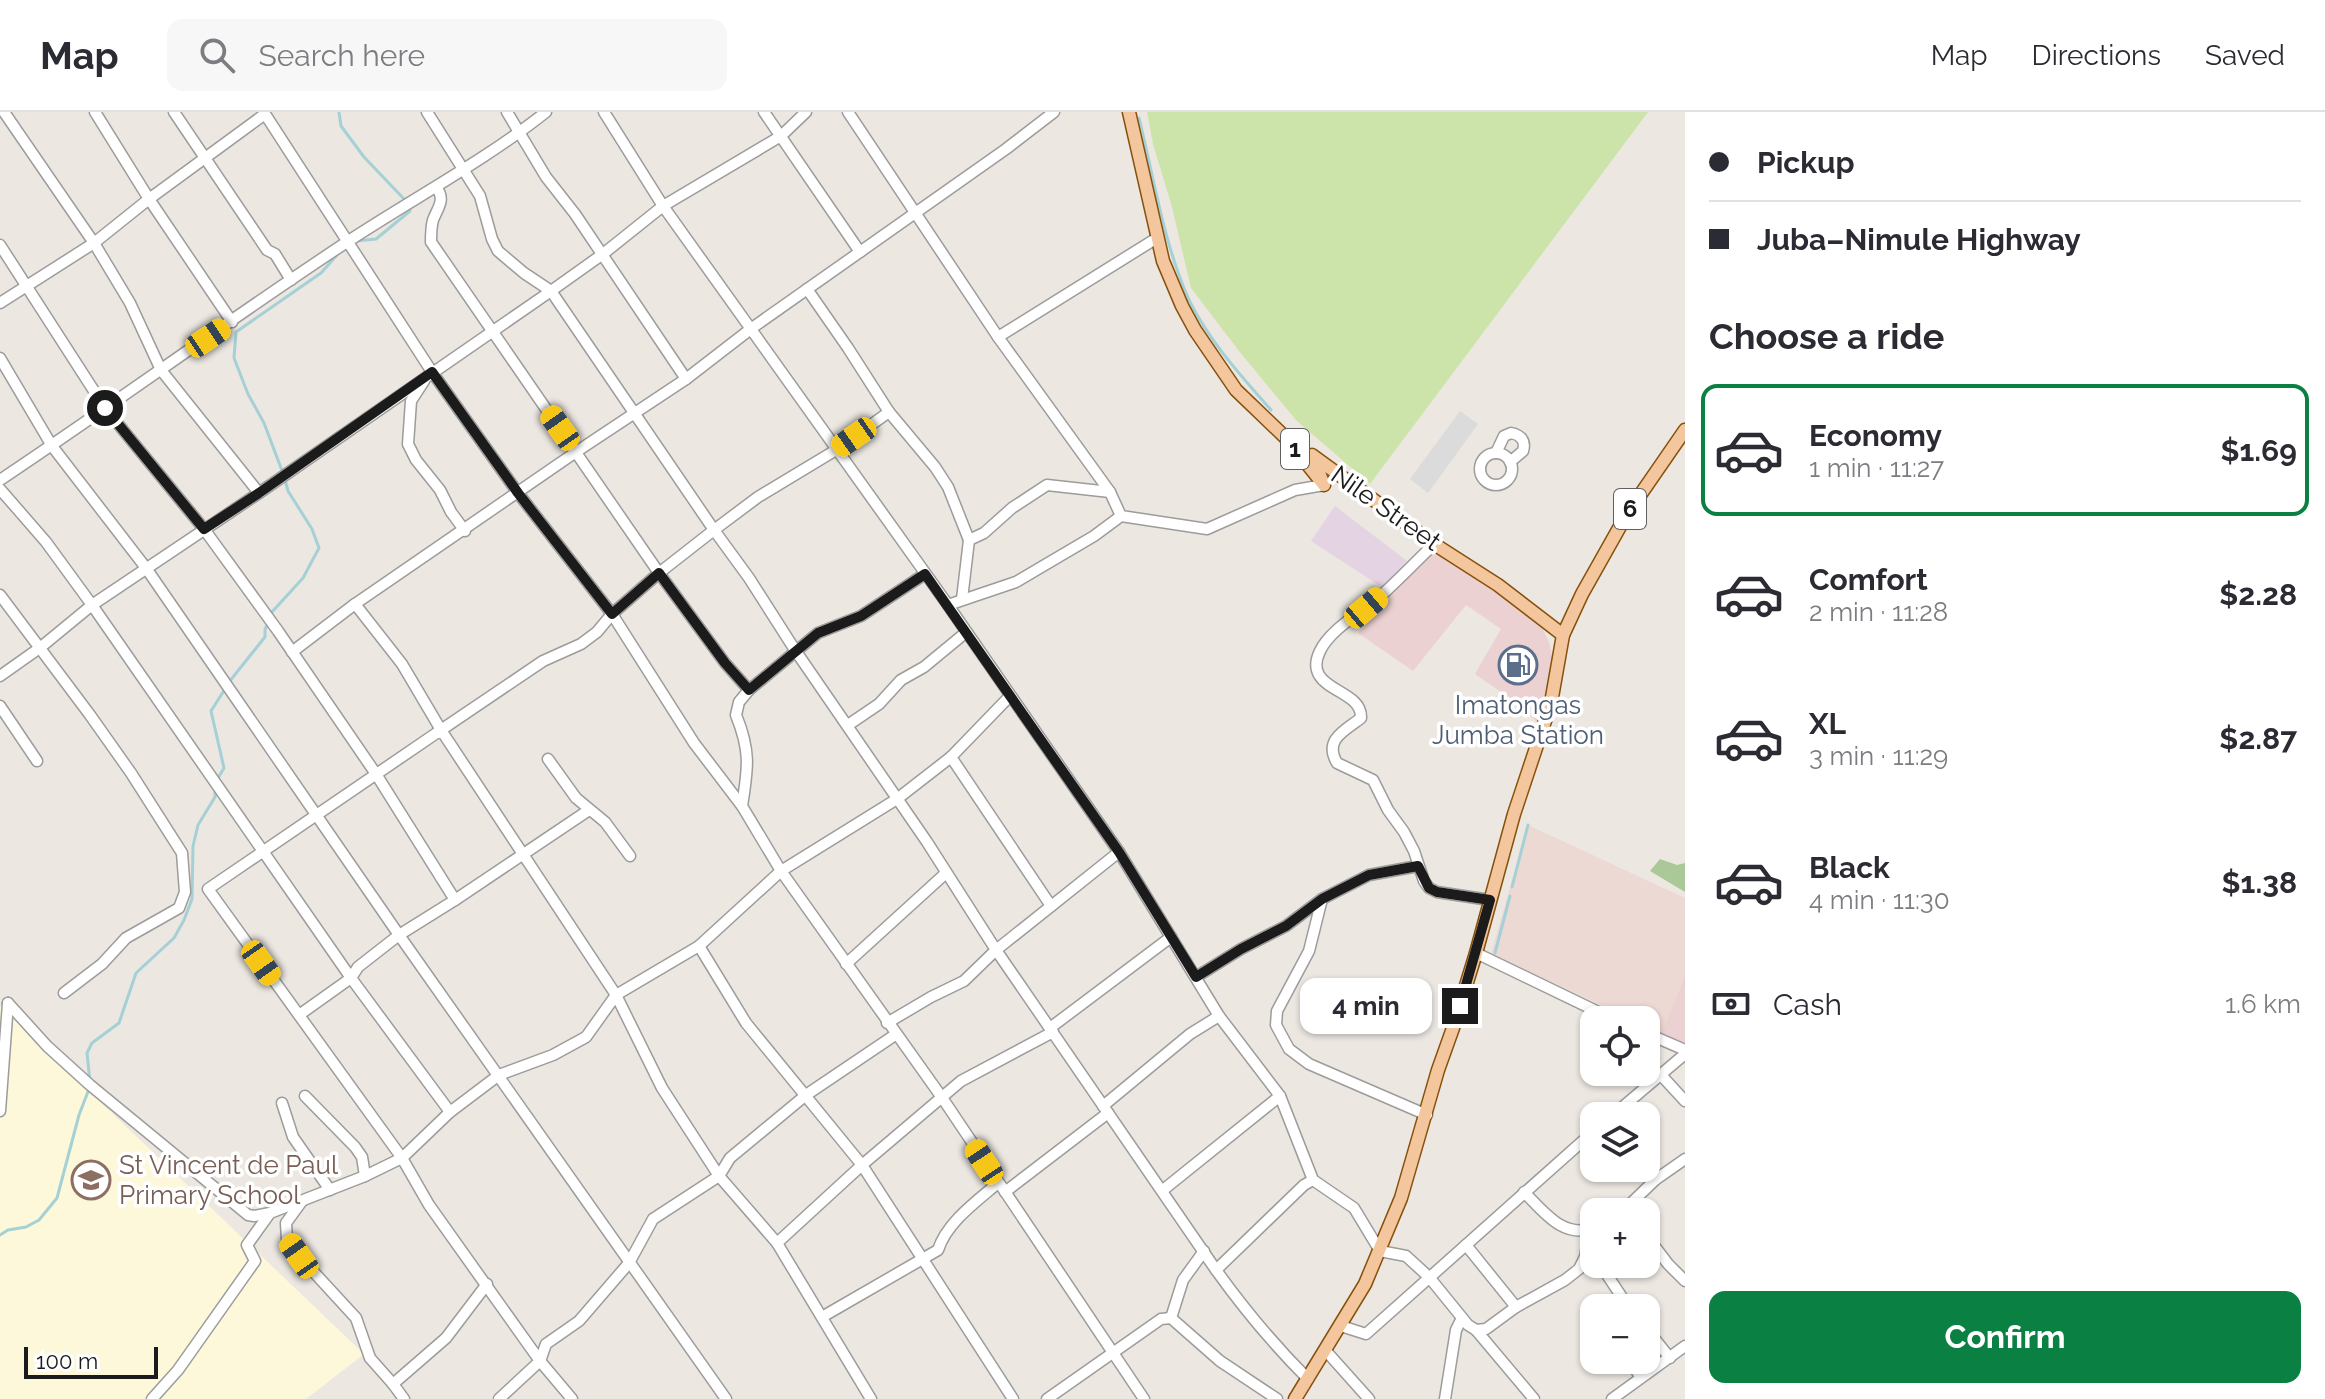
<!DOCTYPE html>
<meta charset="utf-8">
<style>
:root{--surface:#fff;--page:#f7f7f7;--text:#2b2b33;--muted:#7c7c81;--line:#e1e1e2;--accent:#0b8043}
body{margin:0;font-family:Raleway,sans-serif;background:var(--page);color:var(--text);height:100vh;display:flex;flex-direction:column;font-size:30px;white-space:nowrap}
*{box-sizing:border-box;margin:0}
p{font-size:26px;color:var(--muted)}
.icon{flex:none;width:44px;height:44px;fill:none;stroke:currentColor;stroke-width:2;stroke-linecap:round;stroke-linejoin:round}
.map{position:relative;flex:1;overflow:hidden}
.side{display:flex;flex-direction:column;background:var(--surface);width:640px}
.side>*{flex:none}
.guide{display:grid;align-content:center;height:176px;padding:0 24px;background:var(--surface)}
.fabs{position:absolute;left:1580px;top:894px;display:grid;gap:16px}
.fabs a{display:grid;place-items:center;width:80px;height:80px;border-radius:16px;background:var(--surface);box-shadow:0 2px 6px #0004;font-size:40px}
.scale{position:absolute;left:24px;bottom:20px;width:134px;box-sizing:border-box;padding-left:8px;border:4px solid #1b1b1b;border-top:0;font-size:22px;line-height:28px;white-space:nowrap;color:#1b1b1b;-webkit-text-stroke:6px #fff;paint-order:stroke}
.end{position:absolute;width:36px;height:36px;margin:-18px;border:10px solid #1b1b1b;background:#fff;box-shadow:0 0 0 4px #fff}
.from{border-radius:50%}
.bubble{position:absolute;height:56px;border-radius:16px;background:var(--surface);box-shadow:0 2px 6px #0004;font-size:26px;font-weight:700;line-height:56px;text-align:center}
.car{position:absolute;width:24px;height:48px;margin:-24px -12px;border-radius:10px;box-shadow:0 0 6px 2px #0007;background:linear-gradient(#f5c518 24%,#345 0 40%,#f5c518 0 76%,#345 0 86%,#f5c518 0)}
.guide b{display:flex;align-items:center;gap:28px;height:76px;font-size:30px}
.guide b+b{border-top:2px solid var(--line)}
.guide i{width:20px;height:20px;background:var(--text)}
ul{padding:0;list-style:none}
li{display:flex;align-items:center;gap:24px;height:132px;margin:0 16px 12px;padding:0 8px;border:4px solid transparent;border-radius:16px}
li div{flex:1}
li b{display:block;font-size:30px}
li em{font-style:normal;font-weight:700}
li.selected{border-color:var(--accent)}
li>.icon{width:72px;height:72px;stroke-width:1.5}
h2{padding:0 24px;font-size:36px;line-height:96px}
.pay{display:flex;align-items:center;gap:20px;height:88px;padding:0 24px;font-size:30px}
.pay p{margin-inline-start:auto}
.cta{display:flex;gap:16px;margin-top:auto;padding:16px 24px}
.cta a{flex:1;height:92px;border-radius:16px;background:var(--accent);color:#fff;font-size:32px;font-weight:700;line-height:92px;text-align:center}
header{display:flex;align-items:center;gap:48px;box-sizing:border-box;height:112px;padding:0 40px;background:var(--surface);border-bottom:2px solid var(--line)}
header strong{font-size:38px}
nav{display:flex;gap:44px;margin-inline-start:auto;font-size:28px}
.search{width:560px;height:72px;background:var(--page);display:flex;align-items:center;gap:20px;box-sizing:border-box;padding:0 28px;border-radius:16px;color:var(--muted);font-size:30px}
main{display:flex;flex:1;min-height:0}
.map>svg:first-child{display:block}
.commercial{fill:#ecd1d2}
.industrial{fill:#e4d3e3}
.education{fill:#fcf8d9}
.military{fill:#edd9d4}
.grass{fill:#cce3aa}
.forest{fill:#abc898}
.parking{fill:#dbdbdb}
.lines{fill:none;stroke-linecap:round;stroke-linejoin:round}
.stream{stroke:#a4d0d6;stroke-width:3}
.minor-casing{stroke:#9c9c9c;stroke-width:13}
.major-casing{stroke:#86510b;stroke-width:15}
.minor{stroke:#fff;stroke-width:10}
.major{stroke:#f4c69e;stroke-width:12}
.route{stroke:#1b1b1b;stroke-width:10}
.labels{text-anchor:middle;stroke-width:7;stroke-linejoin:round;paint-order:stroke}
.shield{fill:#fff;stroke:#5f5f5f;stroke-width:2}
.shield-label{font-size:24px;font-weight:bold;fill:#1b1b1b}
.street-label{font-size:26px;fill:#1b1b1b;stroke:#fff}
.service-label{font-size:26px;fill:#4e5e75;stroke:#fff}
.education-label{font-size:26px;fill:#785e54;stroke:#fff;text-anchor:start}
</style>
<header>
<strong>Map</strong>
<div class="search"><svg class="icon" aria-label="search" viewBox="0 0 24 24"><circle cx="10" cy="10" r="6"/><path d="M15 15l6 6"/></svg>Search here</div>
<nav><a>Map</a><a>Directions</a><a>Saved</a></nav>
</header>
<main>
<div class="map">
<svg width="1685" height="1287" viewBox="0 0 1685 1287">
<rect width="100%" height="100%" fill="#ece7e1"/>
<g class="commercial">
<path d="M1429,433L1518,495L1543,517L1550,533L1554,556L1546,592L1537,610L1514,589L1475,562L1501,517L1466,493L1413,559L1358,521L1390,486Z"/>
<path d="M1685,859V933L1659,919Z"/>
</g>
<path class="industrial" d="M1335,394L1407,449L1382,475L1311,429Z"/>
<path class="education" d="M0,894L364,1242L306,1287H0Z"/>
<path class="military" d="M1528,713L1685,786V864L1665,914L1659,919L1646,913V908H1634L1491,842Z"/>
<path class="grass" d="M1147,0H1648L1370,372L1296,308L1239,239L1191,176L1172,95L1153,32Z"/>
<path class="forest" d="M1660,747L1677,753L1685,751V780L1650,759Z"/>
<path class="parking" d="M1460,299L1478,312L1428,381L1410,367Z"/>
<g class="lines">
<g class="stream">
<path d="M339,0L341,14L364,45L405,88"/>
<path d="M1139,6C1154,66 1164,134 1190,190C1210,230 1242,265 1271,298"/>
<path d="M355,129L376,127L410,99V96"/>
<path d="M271,505L272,500L303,466L319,436L312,417L288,379L284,364L264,311L248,282L234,246L236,220L321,161L337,143"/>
<path d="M229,570L265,525V517L268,512"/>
<path d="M218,666L224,656L211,599L225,577"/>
<path d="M1512,775L1528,713"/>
<path d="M1495,841L1510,784"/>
<path d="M90,970L87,941L92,931L119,911L136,861L174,826L184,808L192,787L193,734L198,713L215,685V677"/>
<path d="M0,1123L8,1118L26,1115L39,1108L57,1086L79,1003L89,977"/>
</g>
<g class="minor-casing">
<g id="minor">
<path d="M4,0L94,131L130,191L161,258L259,381"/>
<path d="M95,0L149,87L232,210"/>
<path d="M174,0L267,138L275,142L291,168"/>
<path d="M427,0L480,84L492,127L498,139L524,161L551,179L714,418L749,466L795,538L927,730L996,838L1216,1158C1244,1197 1274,1233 1308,1267"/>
<path d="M507,0L546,65L575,102L686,267"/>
<path d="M604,0L663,94L948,493"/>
<path d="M764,0L860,140"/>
<path d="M848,0L998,225L1110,380L1121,404L1207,417L1295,378L1324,373"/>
<path d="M436,75C446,88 438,95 433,108C431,115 431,123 431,130L659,461L725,551L749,578"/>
<path d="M0,133L105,296L204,417L278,519L376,662L455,788"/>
<path d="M807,177L848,236L889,300L935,355L948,375L969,428L962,487"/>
<path d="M0,191L94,131L149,87L265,2L432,260L518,381L612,502L694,631L742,694L781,759L943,987L1144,1287"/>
<path d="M998,225L1157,126"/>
<path d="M0,246L52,334L146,456L399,823L726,1287"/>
<path d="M424,269L411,289L408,332L416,348L440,378L451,400L465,419"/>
<path d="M1496,341L1504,324L1511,321C1521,323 1526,329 1523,339L1510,350"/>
<circle cx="1496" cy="357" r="16"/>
<path d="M0,368C117,290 230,207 347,130C414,86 484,49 546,0"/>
<path d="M0,377L46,430L92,493L351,866L450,1000"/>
<path d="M1121,404L1094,424L1016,470L948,493L1119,740L1219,904L1280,984L1313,1068L1354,1096L1380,1139L1406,1144L1429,1165L1468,1213L1476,1218L1486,1217L1516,1195L1565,1168L1579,1157L1585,1145L1590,1118"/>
<path d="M969,428L984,421L1012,396L1047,373L1110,380"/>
<path d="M1434,432C1418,448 1402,464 1385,480C1366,497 1330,517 1320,539C1316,547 1315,556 1319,563C1329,580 1362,583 1361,606C1346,618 1323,627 1337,651L1373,668L1388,698L1404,720L1414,739L1424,769L1429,776L1437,780L1490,788"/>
<path d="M0,483L90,603L131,661L182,741L185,780L179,796L126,826L102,852L64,881"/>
<path d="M355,492L402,552L441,618L543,549L581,532L597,520L612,502L659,461L714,418L758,385L836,338L889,300"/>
<path d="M292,540L355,492L576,340L686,267L752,216L1006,37L1054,0"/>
<path d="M0,564L41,535L92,493L259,381L551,179L603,142L663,94L781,24L806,0"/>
<path d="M0,594L37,649"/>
<path d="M848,613L879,592L901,568L924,555L964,522"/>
<path d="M951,645L1051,794"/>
<path d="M548,647L576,686L605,710L630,744"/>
<path d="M742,694C748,656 751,640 736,603L739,590L749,578L818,521L861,504L925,462"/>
<path d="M1322,787L1309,839L1277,899L1276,913L1289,937L1309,952L1427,1003"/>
<path d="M699,834L746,911L862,1053L1013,1287"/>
<path d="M1476,841L1615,908"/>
<path d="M846,852L946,761"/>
<path d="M1196,865L1241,837L1286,814L1322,787L1369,763L1418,754"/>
<path d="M8,891L47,934L90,973L248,1103L254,1104L270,1101L365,1064L402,1046L450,1000L499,963L553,943L586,925L616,883L441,618L208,777L402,1046L429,1093L540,1249L572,1287"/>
<path d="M299,903L351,866L358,855L399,823L455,788L589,698"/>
<path d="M887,911L931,885L964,869L996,838L1119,740"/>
<path d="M1050,916L1171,825"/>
<path d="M1646,921L1685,938"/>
<path d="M1661,963L1685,989"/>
<path d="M305,984L355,1035L362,1045L365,1064"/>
<path d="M282,991L293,1025L330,1078"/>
<path d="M1103,994L1190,922L1219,904"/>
<path d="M0,999L8,891"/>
<path d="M1612,1004L1685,942"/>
<path d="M1643,1056L1655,1068"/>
<path d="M1163,1078L1280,984"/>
<path d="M1005,1080L1108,1001"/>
<path d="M1524,1080C1544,1100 1563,1127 1594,1116"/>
<path d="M302,1089L286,1111L287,1128L299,1144L356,1206L370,1246L393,1272L404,1287"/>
<path d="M1622,1100L1655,1068L1685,1047"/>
<path d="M1646,1123L1668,1152L1685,1169"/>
<path d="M777,1131L862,1053L961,969L1053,920"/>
<path d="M1466,1133L1516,1195"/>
<path d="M1600,1152L1629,1196"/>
<path d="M1216,1158L1304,1073L1313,1068"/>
<path d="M822,1205L938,1138C947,1110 977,1089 998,1071"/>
<path d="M1171,1206L1183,1168L1204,1139"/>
<path d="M1341,1214L1366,1222L1594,1019"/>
<path d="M1646,1216L1670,1246"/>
<path d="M1476,1218L1534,1287"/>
<path d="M1326,1239L1369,1287"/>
<path d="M1628,1248L1641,1265"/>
<path d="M393,1272L446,1226L487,1172"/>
<path d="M152,1287L178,1258L255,1149L247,1133L270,1101"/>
<path d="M499,1287L540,1249L546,1232L579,1209L629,1151L653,1107L719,1064L730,1046L806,983L895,923"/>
<path d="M871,1287L777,1131L719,1064L662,976L616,883L699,834L781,759L897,687L951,645L1010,584"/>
<path d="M1047,1287L1161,1207L1171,1206L1220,1249L1277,1287"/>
<path d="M1445,1287L1456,1218L1462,1206"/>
<path d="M1612,1287L1685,1234"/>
</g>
</g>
<g class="major-casing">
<g id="major">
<path d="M1129,0L1163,149L1182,194L1195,218L1236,278L1288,328L1324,373L1312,343L1434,432L1498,473L1563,523"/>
<path d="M1295,1287L1365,1172L1401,1086L1438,958L1453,916L1476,841L1514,702L1551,591L1563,523L1582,482L1627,402L1685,318"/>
</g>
</g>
<use href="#minor" class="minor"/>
<use href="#major" class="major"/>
</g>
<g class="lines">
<path class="route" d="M105,296L204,417L259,381L432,260L518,381L612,502L659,461L725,551L749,578L818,521L861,504L925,462L1119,740L1196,865L1241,837L1286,814L1322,787L1369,763L1418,754L1429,776L1437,780L1490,788L1460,894"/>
</g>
<defs>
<g id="fuel-ring" transform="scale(2)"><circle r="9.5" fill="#fff" stroke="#5c6f8a" stroke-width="1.5"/><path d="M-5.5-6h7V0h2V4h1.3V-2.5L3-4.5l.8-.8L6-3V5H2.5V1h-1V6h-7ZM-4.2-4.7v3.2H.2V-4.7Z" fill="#5c6f8a"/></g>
<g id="school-ring" transform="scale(2)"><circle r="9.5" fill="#fff" stroke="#8d6e63" stroke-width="1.5"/><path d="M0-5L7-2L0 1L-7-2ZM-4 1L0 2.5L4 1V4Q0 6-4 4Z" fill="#8d6e63"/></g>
</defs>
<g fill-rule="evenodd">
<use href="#fuel-ring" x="1518" y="553"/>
<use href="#school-ring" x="91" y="1068"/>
</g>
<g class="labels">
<g class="shield">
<rect x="1281" y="317" width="28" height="40" rx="6"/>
<rect x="1614" y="377" width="32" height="40" rx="6"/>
</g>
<g class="shield-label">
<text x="1295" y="345">1</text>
<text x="1630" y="405">6</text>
</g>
<g class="street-label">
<text transform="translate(1386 396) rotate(35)" y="9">Nile Street</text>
</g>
<g class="service-label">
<text x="1518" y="602">Imatongas<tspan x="1518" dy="30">Jumba Station</tspan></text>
</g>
<g class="education-label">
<text x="119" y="1062">St Vincent de Paul<tspan x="119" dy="30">Primary School</tspan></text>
</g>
</g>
</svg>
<div class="fabs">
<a><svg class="icon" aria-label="locate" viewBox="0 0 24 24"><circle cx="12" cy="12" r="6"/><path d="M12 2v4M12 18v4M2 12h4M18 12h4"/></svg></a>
<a><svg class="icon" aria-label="layers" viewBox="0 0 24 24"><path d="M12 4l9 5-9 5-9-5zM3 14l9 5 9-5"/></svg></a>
<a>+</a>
<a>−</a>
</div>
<div class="scale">100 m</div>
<i class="end from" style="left:105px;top:296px"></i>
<i class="end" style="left:1460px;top:894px"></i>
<div class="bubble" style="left:1300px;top:866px;width:132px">4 min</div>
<i class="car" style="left:208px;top:226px;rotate:56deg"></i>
<i class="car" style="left:560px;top:316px;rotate:325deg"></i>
<i class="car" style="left:854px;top:325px;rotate:235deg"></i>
<i class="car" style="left:1366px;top:496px;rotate:50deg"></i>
<i class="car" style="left:261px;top:851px;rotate:145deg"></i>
<i class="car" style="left:984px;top:1050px;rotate:327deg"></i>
<i class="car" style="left:299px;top:1144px;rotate:325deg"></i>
</div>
<section class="side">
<div class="guide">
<b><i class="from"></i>Pickup</b>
<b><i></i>Juba–Nimule Highway</b>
</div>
<h2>Choose a ride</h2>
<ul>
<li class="selected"><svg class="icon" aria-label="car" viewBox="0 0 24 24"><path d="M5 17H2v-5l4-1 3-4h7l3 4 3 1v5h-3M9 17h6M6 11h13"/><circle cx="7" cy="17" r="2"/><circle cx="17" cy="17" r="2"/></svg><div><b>Economy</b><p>1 min · 11:27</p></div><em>$1.69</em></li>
<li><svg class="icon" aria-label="car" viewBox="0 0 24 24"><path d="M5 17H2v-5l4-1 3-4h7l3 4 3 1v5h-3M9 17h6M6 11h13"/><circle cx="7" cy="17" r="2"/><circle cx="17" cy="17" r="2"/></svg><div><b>Comfort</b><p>2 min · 11:28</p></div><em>$2.28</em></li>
<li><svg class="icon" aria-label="car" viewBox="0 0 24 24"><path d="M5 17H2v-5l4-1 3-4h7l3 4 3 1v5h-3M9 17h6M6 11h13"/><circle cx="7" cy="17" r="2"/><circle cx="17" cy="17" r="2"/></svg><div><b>XL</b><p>3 min · 11:29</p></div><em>$2.87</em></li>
<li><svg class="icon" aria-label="car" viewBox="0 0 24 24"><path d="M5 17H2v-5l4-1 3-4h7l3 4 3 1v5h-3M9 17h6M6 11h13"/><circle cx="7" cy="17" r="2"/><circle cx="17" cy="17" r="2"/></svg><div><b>Black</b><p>4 min · 11:30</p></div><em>$1.38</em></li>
</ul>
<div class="pay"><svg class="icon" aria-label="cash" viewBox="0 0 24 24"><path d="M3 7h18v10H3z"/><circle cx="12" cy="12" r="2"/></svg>Cash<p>1.6 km</p></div>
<div class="cta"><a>Confirm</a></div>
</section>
</main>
